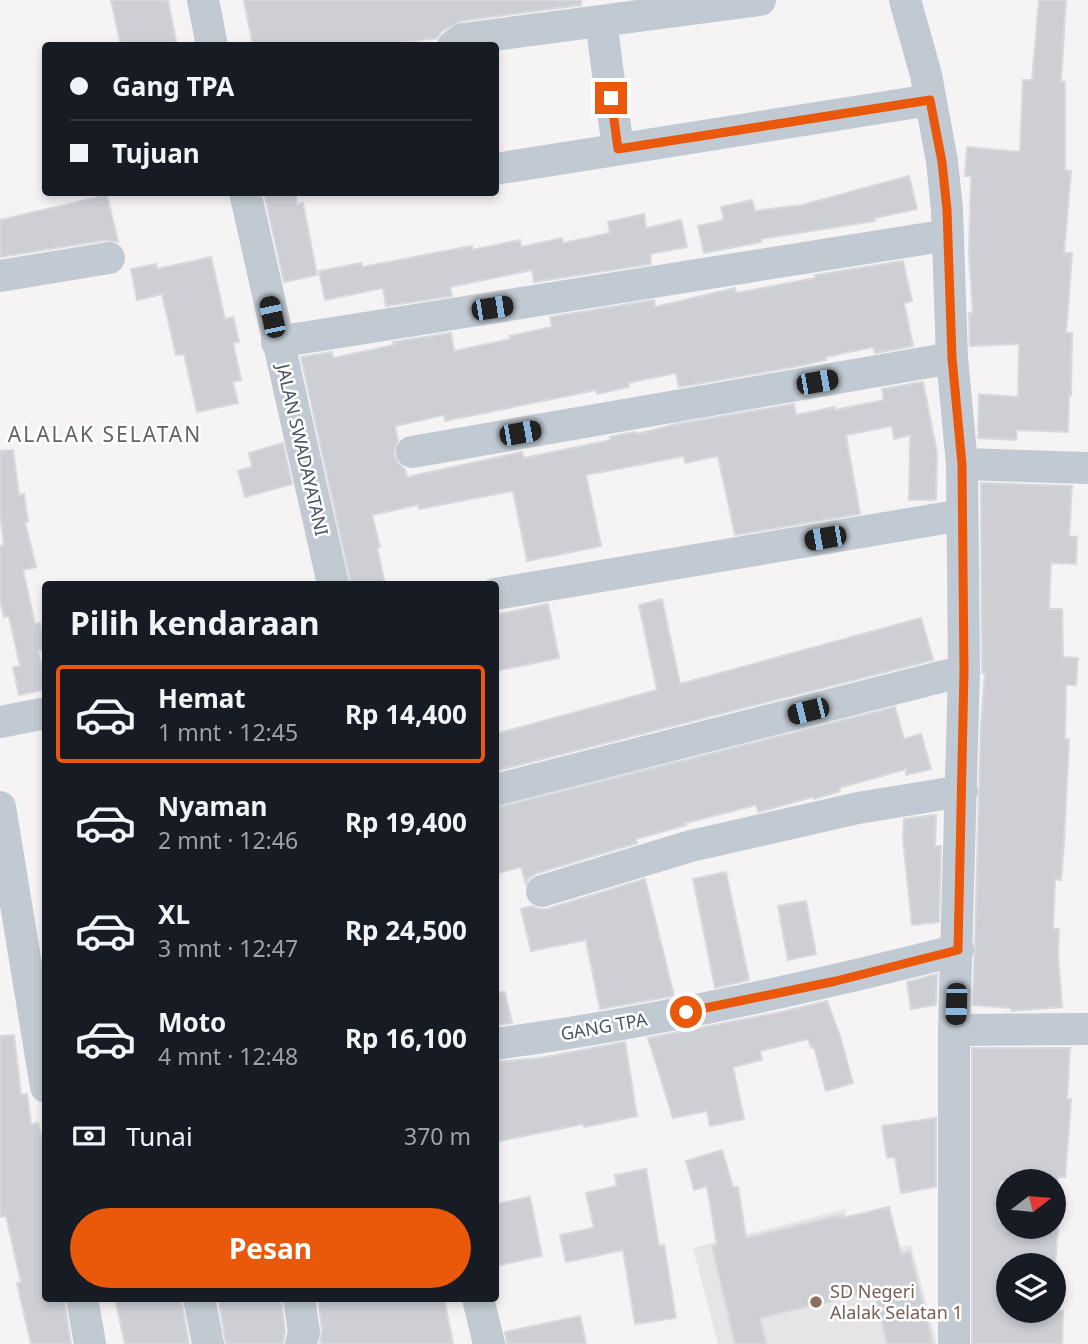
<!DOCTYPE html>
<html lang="id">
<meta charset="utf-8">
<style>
:root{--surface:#171b24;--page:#20242c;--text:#f1f3f6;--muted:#9ea1a6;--line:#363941;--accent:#ea580c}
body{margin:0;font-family:"Noto Sans",sans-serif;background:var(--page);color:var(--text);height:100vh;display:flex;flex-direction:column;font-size:26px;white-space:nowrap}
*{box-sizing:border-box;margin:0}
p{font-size:23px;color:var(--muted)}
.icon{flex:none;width:38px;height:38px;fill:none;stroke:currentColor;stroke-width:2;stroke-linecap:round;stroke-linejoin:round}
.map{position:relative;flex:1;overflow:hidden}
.panel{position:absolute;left:42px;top:581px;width:457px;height:721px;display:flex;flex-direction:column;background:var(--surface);border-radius:7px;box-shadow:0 4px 10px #0003}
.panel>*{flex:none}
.top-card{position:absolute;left:42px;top:42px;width:457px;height:154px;border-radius:7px;box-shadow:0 4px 10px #0003;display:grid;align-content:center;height:154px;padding:0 28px;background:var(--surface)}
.needle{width:46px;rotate:74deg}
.buttons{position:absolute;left:996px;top:1169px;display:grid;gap:14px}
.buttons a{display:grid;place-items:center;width:70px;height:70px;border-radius:50%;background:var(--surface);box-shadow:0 4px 10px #0003;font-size:35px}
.end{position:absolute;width:32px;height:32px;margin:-16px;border:9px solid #ea580c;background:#fff;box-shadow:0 0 0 4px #fff}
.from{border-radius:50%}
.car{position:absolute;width:21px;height:42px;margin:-21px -10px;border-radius:9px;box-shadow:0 0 5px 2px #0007;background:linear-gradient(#222 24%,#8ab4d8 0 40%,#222 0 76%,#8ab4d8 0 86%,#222 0)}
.top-card b{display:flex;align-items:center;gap:24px;height:66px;font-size:26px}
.top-card b+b{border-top:2px solid var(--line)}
.top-card i{width:18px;height:18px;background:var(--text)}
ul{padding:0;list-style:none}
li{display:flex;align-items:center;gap:21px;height:98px;margin:0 14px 10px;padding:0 14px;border:4px solid transparent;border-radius:7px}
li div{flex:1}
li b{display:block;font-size:26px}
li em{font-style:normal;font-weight:700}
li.active{border-color:var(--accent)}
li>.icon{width:63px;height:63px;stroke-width:1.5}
h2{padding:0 28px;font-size:32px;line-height:84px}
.pay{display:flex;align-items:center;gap:18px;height:77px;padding:0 28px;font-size:26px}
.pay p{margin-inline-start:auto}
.primary-button{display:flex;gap:14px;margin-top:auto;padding:14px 28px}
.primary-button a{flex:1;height:80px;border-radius:42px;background:var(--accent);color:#fff;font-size:28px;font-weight:700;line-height:80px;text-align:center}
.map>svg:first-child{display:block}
.education{fill:#e6e4e5}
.building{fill:#cdcfd5;stroke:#d7d9de;stroke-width:2}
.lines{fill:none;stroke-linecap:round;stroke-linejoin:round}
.street{stroke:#c1cad2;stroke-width:32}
.route{stroke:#ea580c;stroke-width:9}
.education-dot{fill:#8d6e63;stroke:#fff;stroke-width:2.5}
.labels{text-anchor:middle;stroke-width:5;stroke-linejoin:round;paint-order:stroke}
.street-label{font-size:18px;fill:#4a5661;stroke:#fff}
.education-label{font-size:18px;fill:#785e54;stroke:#fff;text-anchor:start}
.quarter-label{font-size:21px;letter-spacing:2px;fill:#5f6368;stroke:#fff}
</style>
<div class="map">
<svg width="1088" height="1344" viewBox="0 0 1088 1344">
<rect width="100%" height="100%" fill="#f5f3f3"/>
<path class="education" d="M845,1209L858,1259L911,1245L937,1344H718L693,1248Z"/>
<g class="building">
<path d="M111,0H168L177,46H121Z"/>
<path d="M244,0H581V5L461,21L442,31L437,38L405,42L406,46H253Z"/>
<path d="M1039,0H1066L1061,81L1065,82V170L1071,171L1064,253H1072L1066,333H1072L1071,395L1069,394L1068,432L1017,430L1016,440L978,438L979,394L1018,397L1019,344L970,346L969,313H973L969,255L971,176H965L967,147L1020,152L1023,80H1032Z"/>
<path d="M909,176L917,209L874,218L875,221L761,239V242L704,253L698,226L724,220L721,207L752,200L755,211L802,205Z"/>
<path d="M264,192H295L297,204L303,203L317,275L284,282Z"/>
<path d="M107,195L118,242L106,240L0,257V220Z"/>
<path d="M644,214L646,228L681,220L687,247L650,254L651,264L534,282L532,270L450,287L452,296L386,306L383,288L325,300L319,271L361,263L362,267L472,246V250L520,240L521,247L562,238L563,243L610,233L608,222Z"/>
<path d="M211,257L225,319L233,317L239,342L233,343L241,380L233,382L238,403L197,412L184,354L176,355L162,294L137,300L131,269L156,264L157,269Z"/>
<path d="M903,261L912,301L904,303L913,346L875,353L873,347L825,357L826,360L794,367L679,387L676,373L628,383L629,387L597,394L596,390L445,421L444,415L395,426L398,441L394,454L398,463L405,469L407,477L522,452L524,458L611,440L610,437L623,434L636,432L637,434L677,424L794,404L796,415L835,407V410L884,400L882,389L923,382L937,453L936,500H909L910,435L894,439L892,426L846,435L860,514L735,535L718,456L685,463L684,456L586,475L601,546L527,561L513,491L419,509L418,505L372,515L380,547L377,548L385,584H351L301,357L332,352L333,358L394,345L393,342L451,333L454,351L511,339L510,336L552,327L550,317L654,300L655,307L735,288L736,293L815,278V275Z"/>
<path d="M283,443L292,484L245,497L238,471L252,467L249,453Z"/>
<path d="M13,450L19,495L24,494L28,522H25L36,567L23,570L35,624L40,623L46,648L38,651L46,689L19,695L13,667L20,666L9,616L4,617L0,600V546L4,545L0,514V451Z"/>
<path d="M981,483L1072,486L1069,536L1077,537L1076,564L1051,563L1049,609H1062L1063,657L1078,658L1076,685H1066L1065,739H1069L1064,843L1061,880L1055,879L1053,929H1059L1058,956L1062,1007L1011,1011V1008L973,1005L981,725L985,673H982Z"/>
<path d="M662,599L680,684L921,618L933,660L495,771V734L657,690L639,605Z"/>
<path d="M548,604L559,658L495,671V615Z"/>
<path d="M895,707L904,739L921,734L931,769L906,775V769L839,788L840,791L814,799L813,797L758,812L756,805L685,823L686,825L636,839L637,843L537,873L529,878L526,884L521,867L495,874V808Z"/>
<path d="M936,815L935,846H941L939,922L912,925L903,839L904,819Z"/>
<path d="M726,872L749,980L715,988L693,879Z"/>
<path d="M645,879L674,996L600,1009L586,940L531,951L521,909L532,906L538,909H547Z"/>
<path d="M806,901L816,954L788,960L778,906Z"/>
<path d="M937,974L936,1005L911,1009L907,982Z"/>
<path d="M505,992L512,1023L495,1025V993Z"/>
<path d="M827,1001L840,1036L853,1083L826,1091L814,1047L811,1048L808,1039L760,1051L762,1060L733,1067L744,1119L710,1126L707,1111L673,1118L648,1038L781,1012Z"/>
<path d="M14,1035L21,1095L27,1094L31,1124L38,1123L46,1154V1298H64L71,1344H31L17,1283L21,1282L6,1216L0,1217V1036Z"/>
<path d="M625,1042L637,1116L584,1127L583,1124L495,1142V1062L540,1058Z"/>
<path d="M972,1048H1070L1067,1099H1071L1065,1177H1058V1181H1000L998,1221L1008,1222V1227H1058L1055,1265H1008L1006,1311H1063L1062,1344H972Z"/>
<path d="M936,1118V1187L901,1193L895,1157L887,1158L882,1126Z"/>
<path d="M722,1150L733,1187H738L746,1238L841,1215L842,1218L889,1207L901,1254L910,1252L933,1344H887L874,1291L760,1318L766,1344H735L712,1246L717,1245L707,1186L694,1190L686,1161Z"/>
<path d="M646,1169L659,1246L664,1245L676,1318L635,1324L623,1250L566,1262L560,1235L594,1228L586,1193L617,1186L615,1175Z"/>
<path d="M530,1197L542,1256L495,1266V1204Z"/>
<path d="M115,1298H181L189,1344H125Z"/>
<path d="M218,1298H281L285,1331L283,1344H226Z"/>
<path d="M318,1298H444L453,1344H320L322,1330Z"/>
<path d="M580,1316L586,1344H507L505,1332Z"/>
</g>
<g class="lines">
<g class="street">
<path d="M203,0L212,46"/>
<path d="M905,0L926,75L942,161L947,210L952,358L962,464L964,671L954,1030V1344"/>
<path d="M601,21L618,149"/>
<path d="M453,46L463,39L760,0"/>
<path d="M495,169L930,100"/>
<path d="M245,192L333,584"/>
<path d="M0,276L109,258"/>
<path d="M277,342L948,235"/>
<path d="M412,452L952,358"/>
<path d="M962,464L1088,468"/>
<path d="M495,594L962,515"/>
<path d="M0,722L46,713"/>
<path d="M495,790L964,671"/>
<path d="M0,807L46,1087"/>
<path d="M542,891L691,846L858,808L962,791"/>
<path d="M954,1030L1088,1029"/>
<path d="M495,1044C651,1023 805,989 958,950"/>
<path d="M82,1298L90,1344"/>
<path d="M199,1298L208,1344"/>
<path d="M299,1298L304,1332L301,1344"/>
<path d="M478,1298L489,1344"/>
</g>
</g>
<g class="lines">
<path class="route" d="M611,98L618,149L930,100L942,162L947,210L952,358L962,464L964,671L958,950L836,981L686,1012"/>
</g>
<circle class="education-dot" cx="816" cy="1302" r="7"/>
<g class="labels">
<g class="street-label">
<text transform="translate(302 450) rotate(77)" y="6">JALAN SWADAYATANI</text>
<text transform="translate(604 1027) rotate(-10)" y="6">GANG TPA</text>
</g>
<g class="education-label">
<text x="830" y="1298">SD Negeri<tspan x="830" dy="21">Alalak Selatan 1</tspan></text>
</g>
<g class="quarter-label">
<text x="105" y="442">ALALAK SELATAN</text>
</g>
</g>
</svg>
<div class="buttons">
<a><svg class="needle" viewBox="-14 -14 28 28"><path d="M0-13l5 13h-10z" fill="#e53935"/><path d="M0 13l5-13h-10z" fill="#9ea1a6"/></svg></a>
<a><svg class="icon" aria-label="layers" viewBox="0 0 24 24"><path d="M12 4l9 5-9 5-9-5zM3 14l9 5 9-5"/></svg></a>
</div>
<i class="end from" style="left:686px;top:1012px"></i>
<i class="end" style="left:611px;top:98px"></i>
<i class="car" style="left:492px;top:308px;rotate:81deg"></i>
<i class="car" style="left:272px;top:317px;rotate:348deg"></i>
<i class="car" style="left:817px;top:382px;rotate:80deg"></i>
<i class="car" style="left:520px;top:433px;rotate:80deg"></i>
<i class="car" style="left:825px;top:538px;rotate:260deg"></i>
<i class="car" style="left:808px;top:711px;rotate:256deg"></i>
<i class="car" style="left:956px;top:1004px;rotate:182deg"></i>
<div class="top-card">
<b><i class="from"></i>Gang TPA</b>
<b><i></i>Tujuan</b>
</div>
<section class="panel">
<h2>Pilih kendaraan</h2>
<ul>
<li class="active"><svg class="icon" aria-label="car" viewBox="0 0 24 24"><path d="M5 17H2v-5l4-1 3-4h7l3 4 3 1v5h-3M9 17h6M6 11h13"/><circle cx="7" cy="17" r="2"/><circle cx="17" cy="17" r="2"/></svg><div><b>Hemat</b><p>1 mnt · 12:45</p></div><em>Rp 14,400</em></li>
<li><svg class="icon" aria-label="car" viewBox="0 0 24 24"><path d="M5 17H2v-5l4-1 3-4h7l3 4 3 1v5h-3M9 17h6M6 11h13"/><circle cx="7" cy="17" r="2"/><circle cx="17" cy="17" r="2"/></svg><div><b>Nyaman</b><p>2 mnt · 12:46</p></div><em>Rp 19,400</em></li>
<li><svg class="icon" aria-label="car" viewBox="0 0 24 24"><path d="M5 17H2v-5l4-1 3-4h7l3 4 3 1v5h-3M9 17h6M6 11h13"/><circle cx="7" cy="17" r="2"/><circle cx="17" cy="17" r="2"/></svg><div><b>XL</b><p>3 mnt · 12:47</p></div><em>Rp 24,500</em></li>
<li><svg class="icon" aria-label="car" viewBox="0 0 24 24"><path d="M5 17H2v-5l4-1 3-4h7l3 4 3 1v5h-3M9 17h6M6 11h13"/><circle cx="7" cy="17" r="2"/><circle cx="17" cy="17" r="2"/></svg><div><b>Moto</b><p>4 mnt · 12:48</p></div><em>Rp 16,100</em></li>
</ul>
<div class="pay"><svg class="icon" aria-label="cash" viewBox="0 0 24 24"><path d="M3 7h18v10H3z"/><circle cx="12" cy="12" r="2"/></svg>Tunai<p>370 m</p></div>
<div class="primary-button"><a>Pesan</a></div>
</section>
</div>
